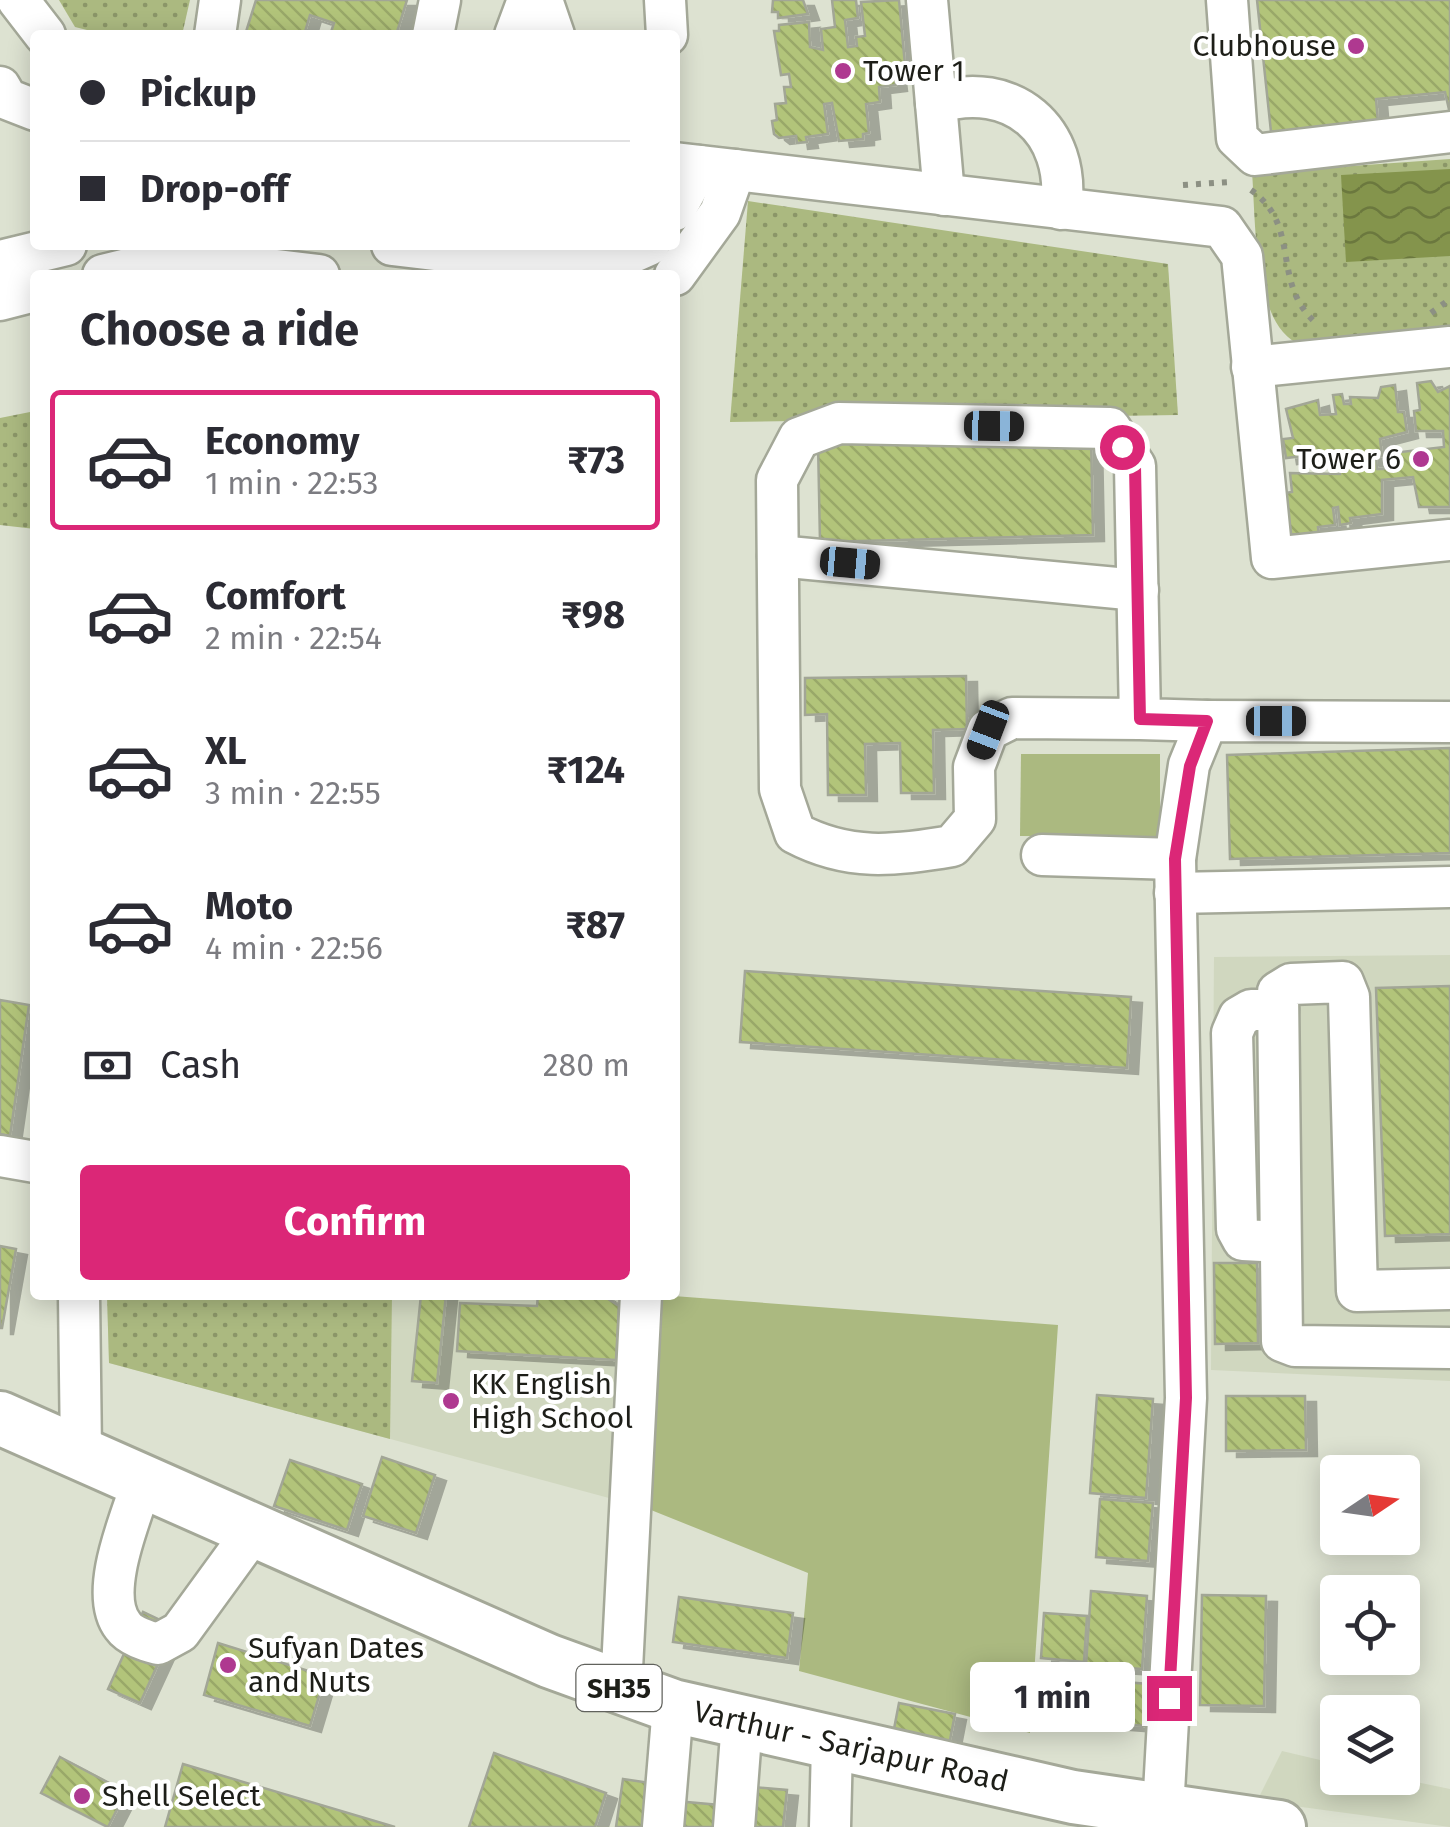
<!DOCTYPE html>
<meta charset="utf-8">
<style>
:root{--surface:#fff;--page:#f7f7f7;--text:#2b2b33;--muted:#7c7c81;--line:#e1e1e2;--accent:#db2777}
body{margin:0;font-family:"Fira Sans",sans-serif;background:var(--page);color:var(--text);height:100vh;display:flex;flex-direction:column;font-size:38px;white-space:nowrap}
*{box-sizing:border-box;margin:0}
p{font-size:32px;color:var(--muted)}
.icon{flex:none;width:55px;height:55px;fill:none;stroke:currentColor;stroke-width:2;stroke-linecap:round;stroke-linejoin:round}
.map{position:relative;flex:1;overflow:hidden}
.details{position:absolute;left:30px;top:270px;width:650px;height:1030px;display:flex;flex-direction:column;background:var(--surface);border-radius:10px;box-shadow:0 5px 25px #0003}
.details>*{flex:none}
.hud{position:absolute;left:30px;top:30px;width:650px;height:220px;border-radius:10px;box-shadow:0 5px 25px #0003;display:grid;align-content:center;height:220px;padding:0 50px;background:var(--surface)}
.needle{width:65px;rotate:77deg}
.tools{position:absolute;left:1320px;top:1455px;display:grid;gap:20px}
.tools a{display:grid;place-items:center;width:100px;height:100px;border-radius:10px;background:var(--surface);box-shadow:0 5px 25px #0003;font-size:50px}
.end{position:absolute;width:45px;height:45px;margin:-22px;border:12px solid #db2777;background:#fff;box-shadow:0 0 0 5px #fff}
.from{border-radius:50%}
.bubble{position:absolute;height:70px;border-radius:10px;background:var(--surface);box-shadow:0 5px 25px #0003;font-size:32px;font-weight:700;line-height:70px;text-align:center}
.car{position:absolute;width:30px;height:60px;margin:-30px -15px;border-radius:12px;box-shadow:0 0 8px 2px #0007;background:linear-gradient(#222 24%,#8ab4d8 0 40%,#222 0 76%,#8ab4d8 0 86%,#222 0)}
.hud b{display:flex;align-items:center;gap:35px;height:95px;font-size:38px}
.hud b+b{border-top:2px solid var(--line)}
.hud i{width:25px;height:25px;background:var(--text)}
ul{padding:0;list-style:none}
li{display:flex;align-items:center;gap:30px;height:140px;margin:0 20px 15px;padding:0 30px;border:5px solid transparent;border-radius:10px}
li div{flex:1}
li b{display:block;font-size:38px}
li em{font-style:normal;font-weight:700}
li.current{border-color:var(--accent)}
li>.icon{width:90px;height:90px;stroke-width:1.5}
h2{padding:0 50px;font-size:45px;line-height:120px}
.pay{display:flex;align-items:center;gap:25px;height:110px;padding:0 50px;font-size:38px}
.pay p{margin-inline-start:auto}
.primary-button{display:flex;gap:20px;margin-top:auto;padding:20px 50px}
.primary-button a{flex:1;height:115px;border-radius:10px;background:var(--accent);color:#fff;font-size:40px;font-weight:700;line-height:115px;text-align:center}
.map>svg:first-child{display:block}
.built{fill:#d0d7bf}
.green{fill:#abb980}
.park{fill:url(#park-dots)}
.water{fill:url(#water-waves)}
.building{fill:url(#building-back-hatch);stroke:#a2a696;stroke-width:2.5;filter:url(#shadow)}
.lines{fill:none;stroke-linecap:round;stroke-linejoin:round}
.minor-casing{stroke:#a4a898;stroke-width:45}
.major-casing{stroke:#a4a898;stroke-width:58}
.path{stroke:#8c9083;stroke-width:6;stroke-dasharray:5 8;stroke-linecap:butt}
.minor{stroke:#fff;stroke-width:40}
.major{stroke:#fff;stroke-width:52}
.route{stroke:#db2777;stroke-width:12}
.poi-dot{fill:#af3990;stroke:#fff;stroke-width:4}
.labels{text-anchor:middle;stroke-width:8;stroke-linejoin:round;paint-order:stroke}
.shield{fill:#fff;stroke:#61625d;stroke-width:2.5}
.shield-label{font-size:28px;font-weight:bold;fill:#1d1e18}
.poi-label{font-size:30px;fill:#1d1e18;stroke:#fff;text-anchor:start}
.street-label{font-size:30px;fill:#1d1e18;stroke:#fff}
</style>
<div class="map">
<svg width="1450" height="1827" viewBox="0 0 1450 1827">
<defs>
<pattern id="park-dots" width="8" height="8" patternUnits="userSpaceOnUse" patternTransform="scale(2.5)"><rect width="8" height="8" fill="#abb980"/><path d="M2 2h.1M6 6h.1" fill="none" stroke="#8b9668" stroke-width="1.8" stroke-linecap="round"/></pattern>
<pattern id="water-waves" width="16" height="10" patternUnits="userSpaceOnUse" patternTransform="scale(2.5)"><rect width="16" height="10" fill="#84944c"/><path d="M0 5q4-4 8 0t8 0" fill="none" stroke="#6b783e"/></pattern>
<pattern id="building-back-hatch" width="6" height="6" patternUnits="userSpaceOnUse" patternTransform="scale(2.5)"><rect width="6" height="6" fill="#b2c47a"/><path d="M-1 5l2 2M0 0l6 6M5-1l2 2" fill="none" stroke="#99a869"/></pattern>
<filter id="shadow"><feDropShadow dx="11" dy="6" stdDeviation="0" flood-color="#0004"/></filter>
</defs>
<rect width="100%" height="100%" fill="#dde2d1"/>
<g class="built">
<path d="M1450,955V1381L1211,1370L1214,957Z"/>
<path d="M107,1295H660L646,1508L109,1363Z"/>
<path d="M1282,1751L1337,1764L1338,1778H1397L1450,1789V1827L1257,1801Z"/>
</g>
<g class="green">
<path d="M1021,754H1160V837L1020,836Z"/>
<path d="M660,1295L1058,1325L1030,1733L799,1671L808,1573L646,1508Z"/>
</g>
<g class="park">
<path d="M59,0H190L182,35H107L75,27Z"/>
<path d="M1450,159V336C1422,338 1322,351 1302,345C1252,330 1256,216 1252,173Z"/>
<path d="M748,201L1168,264L1178,415L730,422Z"/>
<path d="M35,411V529L0,525V418Z"/>
<path d="M107,1295H392L390,1439L109,1363Z"/>
</g>
<path class="water" d="M1450,169V256L1346,262L1341,175Z"/>
<g class="building">
<path d="M256,0H407L396,35H330L334,23L310,15L304,35H245Z"/>
<path d="M773,0H803L808,14L778,18V12H772Z"/>
<path d="M832,0H856L858,18L845,20L848,47L857,46L856,37L865,36L861,2L899,0L906,76L895,77L896,85L879,87L880,102L866,104L869,133L863,134V139L839,141L832,103L824,104L828,134L806,137L807,142L797,143L796,136L779,138L774,134L772,121L777,120L775,104L786,103L784,87H791L789,74L781,75L774,31H779V25L809,22L810,47L823,50L821,29L835,27Z"/>
<path d="M1257,0H1450V114L1445,92L1376,99L1378,122L1271,132Z"/>
<path d="M1431,381L1438,392L1450,386V507H1419L1413,477L1382,480V514L1350,518L1351,523L1340,525L1338,507L1333,508L1335,525L1318,527L1319,536L1291,534L1285,493L1292,492L1290,473L1340,474L1338,454L1333,455L1334,461L1321,462L1320,454L1286,458L1283,439L1293,438L1286,409L1318,400L1320,415L1336,414L1333,395L1342,394L1344,404H1351L1350,397L1378,398L1381,387L1395,385L1398,412H1404L1407,432L1380,439L1382,456H1376L1377,469H1383L1393,465L1392,453L1444,447L1443,431H1416L1414,411L1420,410L1417,383Z"/>
<path d="M1091,437L1093,535L820,542L818,442Z"/>
<path d="M966,676L967,729L933,730L934,793H901L900,743L865,744L866,795H828L827,714L805,715V678Z"/>
<path d="M1450,748V853L1230,859L1227,755Z"/>
<path d="M745,971L1131,997L1127,1068L740,1042Z"/>
<path d="M1450,986V1234L1385,1236L1376,988Z"/>
<path d="M0,1000L29,1005L10,1136L0,1134Z"/>
<path d="M0,1246L16,1249L2,1328H0Z"/>
<path d="M1214,1263H1257L1258,1343L1215,1344Z"/>
<path d="M421,1295H446L437,1383L412,1381Z"/>
<path d="M538,1295H602L619,1306L616,1360L457,1351L460,1303L537,1306Z"/>
<path d="M1097,1395L1153,1399L1146,1498L1090,1493Z"/>
<path d="M1226,1396H1305L1306,1450L1226,1451Z"/>
<path d="M382,1457L435,1475L416,1533L363,1516Z"/>
<path d="M290,1460L362,1484L347,1530L274,1506Z"/>
<path d="M1100,1499L1153,1503L1148,1561L1096,1557Z"/>
<path d="M1091,1591L1147,1596L1142,1669L1086,1665Z"/>
<path d="M1202,1595L1266,1596L1264,1706L1200,1705Z"/>
<path d="M679,1597L793,1613L787,1658L673,1642Z"/>
<path d="M143,1612L175,1627L140,1703L108,1689Z"/>
<path d="M1044,1613L1087,1616L1084,1662L1041,1658Z"/>
<path d="M218,1643L325,1676L310,1726L204,1695Z"/>
<path d="M1038,1671L1090,1675L1087,1717L1035,1714Z"/>
<path d="M1111,1681L1149,1684L1145,1726L1108,1723Z"/>
<path d="M899,1703L955,1714L949,1745L893,1734Z"/>
<path d="M494,1753L606,1793L595,1827H469Z"/>
<path d="M60,1757L126,1792L108,1827L41,1793Z"/>
<path d="M183,1764L395,1827H165Z"/>
<path d="M623,1779L664,1785L658,1827H616Z"/>
<path d="M742,1786L787,1790L783,1827H738Z"/>
<path d="M676,1801L719,1805L717,1827H673Z"/>
</g>
<g class="lines">
<g class="minor-casing">
<g id="minor">
<path d="M18,0L45,35"/>
<path d="M542,0L554,35"/>
<path d="M665,0L667,35"/>
<path d="M927,0L944,195"/>
<path d="M1227,0L1237,138L1255,155L1450,132"/>
<path d="M215,35L220,0"/>
<path d="M433,35L440,0"/>
<path d="M515,35L528,0"/>
<path d="M0,87L7,99L35,110"/>
<path d="M936,103C1012,79 1072,130 1061,209"/>
<path d="M675,163L1222,227L1242,256L1272,558L1450,540"/>
<path d="M675,210L699,166"/>
<path d="M392,245L595,269L649,245"/>
<path d="M0,261L66,245"/>
<path d="M103,275L173,258L319,275"/>
<path d="M675,275L720,213L735,170"/>
<path d="M0,300L35,291"/>
<path d="M1252,367L1450,347"/>
<path d="M778,556L1138,590"/>
<path d="M1140,719L1012,718L988,730L974,767L975,819L952,846C894,856 848,861 795,833L780,789L777,480L799,438L839,423L1110,428L1135,466L1140,719L1207,721"/>
<path d="M1042,855L1175,859"/>
<path d="M1175,893L1450,887"/>
<path d="M1278,1010H1251L1239,1017L1232,1033L1237,1229L1243,1240L1280,1242"/>
<path d="M0,1156L35,1162"/>
<path d="M1450,1289L1357,1291L1349,997L1343,982L1291,984L1278,992L1282,1341L1295,1346L1450,1348"/>
<path d="M79,1295L81,1453"/>
<path d="M143,1480C132,1515 97,1593 123,1626C130,1636 147,1641 158,1644L180,1632L255,1529"/>
<path d="M621,1689L641,1295"/>
<path d="M1163,1810L1186,1398L1175,859L1189,765L1207,721L1450,722"/>
<path d="M663,1827L673,1706"/>
<path d="M734,1827L742,1722"/>
<path d="M830,1827L832,1745"/>
</g>
</g>
<g class="major-casing">
<g id="major">
<path id="s1" d="M0,1418L549,1661L673,1706L1073,1797L1279,1827"/>
</g>
</g>
<g class="path">
<path d="M1183,185L1230,182"/>
<path d="M1251,190C1303,227 1269,283 1318,325"/>
<path d="M1431,313L1450,299"/>
</g>
<use href="#minor" class="minor"/>
<use href="#major" class="major"/>
</g>
<g class="lines">
<path class="route" d="M1122,447L1135,466L1140,719L1207,721L1190,766L1175,859L1186,1398L1169,1698"/>
</g>
<g class="poi-dot">
<circle cx="1356" cy="46" r="10"/>
<circle cx="843" cy="71" r="10"/>
<circle cx="1421" cy="459" r="10"/>
<circle cx="451" cy="1401" r="10"/>
<circle cx="228" cy="1665" r="10"/>
<circle cx="82" cy="1796" r="10"/>
</g>
<g class="labels">
<rect class="shield" x="576.5" y="1665" width="85" height="46" rx="8"/>
<g class="shield-label">
<text x="619" y="1698">SH35</text>
</g>
<g class="poi-label">
<text x="1336" y="56" text-anchor="end">Clubhouse</text>
<text x="863" y="81">Tower 1</text>
<text x="1401" y="469" text-anchor="end">Tower 6</text>
<text x="471" y="1394">KK English<tspan x="471" dy="34">High School</tspan></text>
<text x="248" y="1658">Sufyan Dates<tspan x="248" dy="34">and Nuts</tspan></text>
<text x="102" y="1806">Shell Select</text>
</g>
<g class="street-label">
<text dy="10" stroke="none"><textPath href="#s1" startOffset="915">Varthur - Sarjapur Road</textPath></text>
</g>
</g>
</svg>
<div class="tools">
<a><svg class="needle" viewBox="-14 -14 28 28"><path d="M0-13l5 13h-10z" fill="#e53935"/><path d="M0 13l5-13h-10z" fill="#7c7c81"/></svg></a>
<a><svg class="icon" aria-label="locate" viewBox="0 0 24 24"><circle cx="12" cy="12" r="6"/><path d="M12 2v4M12 18v4M2 12h4M18 12h4"/></svg></a>
<a><svg class="icon" aria-label="layers" viewBox="0 0 24 24"><path d="M12 4l9 5-9 5-9-5zM3 14l9 5 9-5"/></svg></a>
</div>
<i class="end from" style="left:1122px;top:447px"></i>
<i class="end" style="left:1169px;top:1698px"></i>
<div class="bubble" style="left:970px;top:1662px;width:165px">1 min</div>
<i class="car" style="left:994px;top:426px;rotate:91deg"></i>
<i class="car" style="left:850px;top:563px;rotate:95deg"></i>
<i class="car" style="left:1276px;top:721px;rotate:90deg"></i>
<i class="car" style="left:988px;top:730px;rotate:201deg"></i>
<div class="hud">
<b><i class="from"></i>Pickup</b>
<b><i></i>Drop-off</b>
</div>
<section class="details">
<h2>Choose a ride</h2>
<ul>
<li class="current"><svg class="icon" aria-label="car" viewBox="0 0 24 24"><path d="M5 17H2v-5l4-1 3-4h7l3 4 3 1v5h-3M9 17h6M6 11h13"/><circle cx="7" cy="17" r="2"/><circle cx="17" cy="17" r="2"/></svg><div><b>Economy</b><p>1 min · 22:53</p></div><em>₹73</em></li>
<li><svg class="icon" aria-label="car" viewBox="0 0 24 24"><path d="M5 17H2v-5l4-1 3-4h7l3 4 3 1v5h-3M9 17h6M6 11h13"/><circle cx="7" cy="17" r="2"/><circle cx="17" cy="17" r="2"/></svg><div><b>Comfort</b><p>2 min · 22:54</p></div><em>₹98</em></li>
<li><svg class="icon" aria-label="car" viewBox="0 0 24 24"><path d="M5 17H2v-5l4-1 3-4h7l3 4 3 1v5h-3M9 17h6M6 11h13"/><circle cx="7" cy="17" r="2"/><circle cx="17" cy="17" r="2"/></svg><div><b>XL</b><p>3 min · 22:55</p></div><em>₹124</em></li>
<li><svg class="icon" aria-label="car" viewBox="0 0 24 24"><path d="M5 17H2v-5l4-1 3-4h7l3 4 3 1v5h-3M9 17h6M6 11h13"/><circle cx="7" cy="17" r="2"/><circle cx="17" cy="17" r="2"/></svg><div><b>Moto</b><p>4 min · 22:56</p></div><em>₹87</em></li>
</ul>
<div class="pay"><svg class="icon" aria-label="cash" viewBox="0 0 24 24"><path d="M3 7h18v10H3z"/><circle cx="12" cy="12" r="2"/></svg>Cash<p>280 m</p></div>
<div class="primary-button"><a>Confirm</a></div>
</section>
</div>
